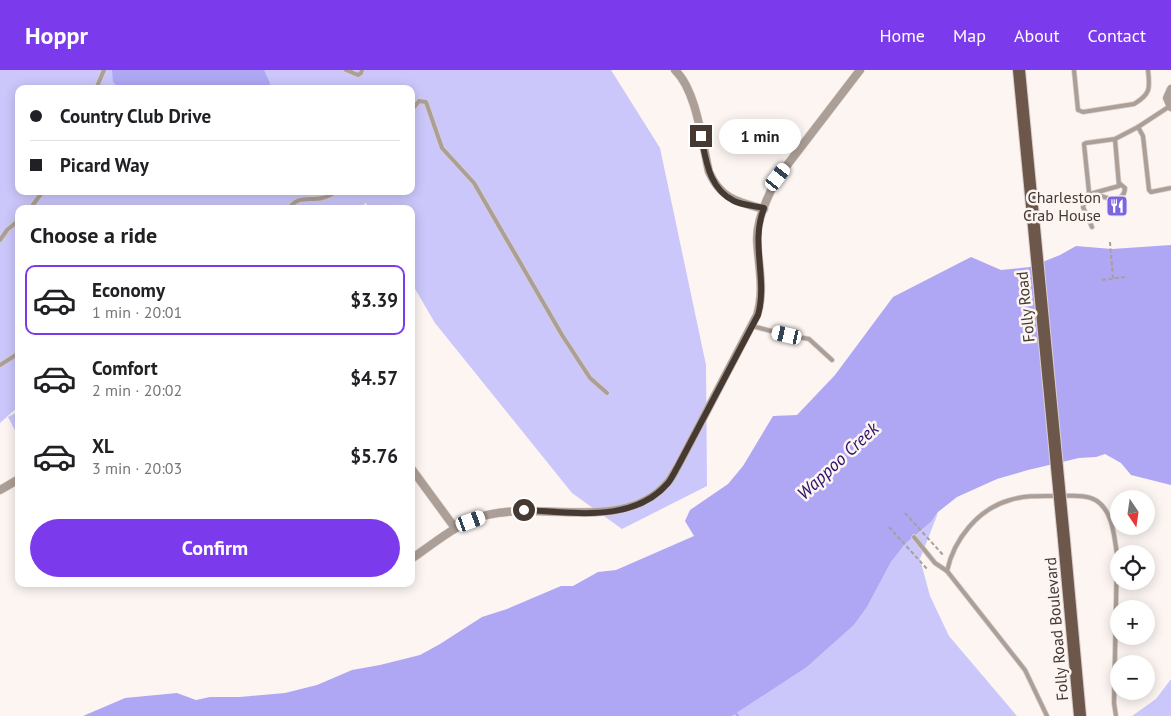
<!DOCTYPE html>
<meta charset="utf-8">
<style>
:root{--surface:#fff;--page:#f6f6f6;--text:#202124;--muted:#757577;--line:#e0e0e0;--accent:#7c3aed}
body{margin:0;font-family:"PT Sans",sans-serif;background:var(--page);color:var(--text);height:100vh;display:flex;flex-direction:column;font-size:19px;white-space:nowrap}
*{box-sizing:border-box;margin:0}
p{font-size:16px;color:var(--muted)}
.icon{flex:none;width:28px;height:28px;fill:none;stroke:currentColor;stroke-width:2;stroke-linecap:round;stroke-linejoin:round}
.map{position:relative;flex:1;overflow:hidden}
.details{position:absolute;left:15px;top:135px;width:400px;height:382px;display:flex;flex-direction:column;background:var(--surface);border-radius:10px;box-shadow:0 2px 12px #0003}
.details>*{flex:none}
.banner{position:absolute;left:15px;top:15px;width:400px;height:110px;border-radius:10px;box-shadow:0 2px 12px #0003;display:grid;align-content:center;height:110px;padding:0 15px;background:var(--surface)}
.needle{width:32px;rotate:167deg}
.controls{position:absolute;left:1110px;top:420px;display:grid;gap:10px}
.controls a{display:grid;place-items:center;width:45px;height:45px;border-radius:50%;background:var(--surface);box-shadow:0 2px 12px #0003;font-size:25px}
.end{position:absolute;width:22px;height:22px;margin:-11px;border:6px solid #453932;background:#fff;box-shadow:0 0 0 2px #fff}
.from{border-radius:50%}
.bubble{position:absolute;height:35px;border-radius:18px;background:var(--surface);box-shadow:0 2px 12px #0003;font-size:16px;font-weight:800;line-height:35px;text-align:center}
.car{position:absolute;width:15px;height:30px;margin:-15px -8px;border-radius:6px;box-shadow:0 0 4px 1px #0007;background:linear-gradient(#fff 24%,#345 0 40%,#fff 0 76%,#345 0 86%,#fff 0)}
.banner b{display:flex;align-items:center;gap:18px;height:48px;font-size:19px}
.banner b+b{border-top:1px solid var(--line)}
.banner i{width:12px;height:12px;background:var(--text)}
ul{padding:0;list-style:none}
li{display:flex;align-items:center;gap:15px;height:70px;margin:0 10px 8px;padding:0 5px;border:2px solid transparent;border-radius:10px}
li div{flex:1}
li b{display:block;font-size:19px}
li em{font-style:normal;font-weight:800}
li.active{border-color:var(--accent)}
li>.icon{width:45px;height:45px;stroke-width:1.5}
h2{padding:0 15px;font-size:22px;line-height:60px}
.primary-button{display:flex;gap:10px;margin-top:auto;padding:10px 15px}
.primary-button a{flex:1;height:58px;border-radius:30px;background:var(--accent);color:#fff;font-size:20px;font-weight:800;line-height:58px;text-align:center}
header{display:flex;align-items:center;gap:30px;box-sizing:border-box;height:70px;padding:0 25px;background:var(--accent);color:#fff}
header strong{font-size:24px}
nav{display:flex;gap:28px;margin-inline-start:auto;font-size:18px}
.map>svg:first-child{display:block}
.green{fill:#cbc7fb;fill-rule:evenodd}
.water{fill:#afa7f4}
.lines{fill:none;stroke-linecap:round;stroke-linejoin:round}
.stream{stroke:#afa7f4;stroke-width:2.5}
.lane-casing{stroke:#d7cfcc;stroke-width:5.5}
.street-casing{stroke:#d7cfcc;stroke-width:9}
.primary-casing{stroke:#d7cfcc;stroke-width:14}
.path{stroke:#a89f9a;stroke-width:2;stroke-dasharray:4 2.5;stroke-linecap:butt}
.lane{stroke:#ac9f97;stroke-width:4}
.street{stroke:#ac9f97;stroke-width:8}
.primary{stroke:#6d574b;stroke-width:12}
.primary-bridge-casing{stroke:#d7cfcc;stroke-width:14;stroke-linecap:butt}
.primary-bridge{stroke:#6d574b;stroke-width:12}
.route{stroke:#453932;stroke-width:6}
.labels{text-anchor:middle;stroke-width:5;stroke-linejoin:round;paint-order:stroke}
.poi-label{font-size:16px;fill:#453932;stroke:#fcf5f2;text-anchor:end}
.street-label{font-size:16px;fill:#453932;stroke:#fcf5f2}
.water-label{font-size:18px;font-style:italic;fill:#2b1168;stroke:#fcf5f2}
</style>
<header>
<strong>Hoppr</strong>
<nav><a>Home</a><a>Map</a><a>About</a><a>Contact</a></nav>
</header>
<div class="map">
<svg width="1171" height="646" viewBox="0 0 1171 646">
<rect width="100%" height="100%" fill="#fcf5f2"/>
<g class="green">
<path d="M0,0H611L660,78L706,295L707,416L622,459L572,423L435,253L411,212V139H369L366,133L358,139H19V336L0,353ZM19,19H411V121H19Z"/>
<path d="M19,341V368L8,347Z"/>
<path d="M938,443L920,489L930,526L949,566L1017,646H732L807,597L854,555L867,537L891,492L905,474L932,451Z"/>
<path d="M1171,609V646H1132L1156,629Z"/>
</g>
<g class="water">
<path d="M112,0H264L270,13L268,19H120L113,12Z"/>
<path d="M1171,175V415L1131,405L1121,393L1105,384L1096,387L1079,388L1028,400L997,409L957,427L938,442L932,451L905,474L891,492L867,537L854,555L807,597L732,646H83L125,628L177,623L196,630L210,627H240L285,623L317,615L352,600L380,595L420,585L440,574L482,547L507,539L561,516H573L598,502L616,500L694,466L685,451L690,440L728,414L743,396L773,346L797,345L835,305L893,227L971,187L1001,200L1030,197L1060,185L1076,176L1112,179Z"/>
</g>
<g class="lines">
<path class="stream" d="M735,642L738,646"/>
<g class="lane-casing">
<g id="lane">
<path d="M346,0L358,5L361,3L362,0"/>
<path d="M1074,0L1078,40L1083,42L1134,34C1151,24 1150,18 1148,0"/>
<path d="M96,19L104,0"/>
<path d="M411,41L419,31L426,32L442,78L474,113L562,265L590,308L607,323"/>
<path d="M1138,57L1143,66L1149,120L1151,122L1171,118"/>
<path d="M1115,69L1119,116L1090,124L1089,122L1084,74L1086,73L1115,69L1138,57L1170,36"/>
<path d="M1089,122L1083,137L1092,157"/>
<path d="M1095,123C1104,128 1124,135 1125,118L1119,113"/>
<path d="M30,139L43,121"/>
<path d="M289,139C297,125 309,131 322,128C327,127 333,124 337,121"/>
<path d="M0,170L7,160L19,150"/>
<path d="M752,256L787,265L809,269L832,290"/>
<path d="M0,295L19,283"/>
<path d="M914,467L935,493L947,501"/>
<path d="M1047,646L1025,600L947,501C954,469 978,439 1010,430C1026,425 1043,426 1059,426C1071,426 1087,424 1097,431C1113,442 1114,466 1117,484L1114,633L1116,646"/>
</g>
</g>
<g class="street-casing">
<g id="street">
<path d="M675,0C697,21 702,73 709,102C721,129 738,132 764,139"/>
<path d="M1171,19L1167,28L1171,37"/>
<path d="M411,398L455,458"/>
<path d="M0,420L19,409"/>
<path d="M411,489C435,473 458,452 487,445C544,431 626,463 668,412C672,407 675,401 678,396L757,245C765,220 758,194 757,169C757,148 768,125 778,107L860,0"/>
</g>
</g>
<g class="primary-casing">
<g id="primary">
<path d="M1019,0L1049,314"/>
<path d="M1064,470L1080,646"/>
</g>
</g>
<g class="path">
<path d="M1110,172L1113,209"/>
<path d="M1102,210L1125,207"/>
<path d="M905,443L944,486"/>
<path d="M889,457L928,500"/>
</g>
<use href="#lane" class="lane"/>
<use href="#street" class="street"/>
<use href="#primary" class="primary"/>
<g class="primary-bridge-casing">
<path id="primary-bridge" d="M1049,314L1064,470"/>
</g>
<use href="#primary-bridge" class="primary-bridge"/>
</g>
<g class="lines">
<path class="route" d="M524,440C571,442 633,454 668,413C672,408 675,401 678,396L758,245C768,210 750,173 764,138C755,136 742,135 734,131C709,119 706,90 701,66"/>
</g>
<defs>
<g id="restaurant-square" transform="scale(1.125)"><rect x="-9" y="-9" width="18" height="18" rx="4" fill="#7c65e1" stroke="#fcf5f2"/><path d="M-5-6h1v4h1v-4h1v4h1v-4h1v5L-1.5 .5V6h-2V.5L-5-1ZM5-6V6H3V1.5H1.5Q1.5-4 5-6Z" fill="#fff"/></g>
</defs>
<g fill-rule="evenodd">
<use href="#restaurant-square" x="1117" y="136"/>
</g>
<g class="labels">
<g class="poi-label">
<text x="1101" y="133">Charleston<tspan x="1101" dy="18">Crab House</tspan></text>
</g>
<g class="street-label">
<text transform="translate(1025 237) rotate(-96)" y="6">Folly Road</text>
<text transform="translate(1056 559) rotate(-95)" y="6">Folly Road Boulevard</text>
</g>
<g class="water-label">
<text transform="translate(838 391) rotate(-43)" y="6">Wappoo Creek</text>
</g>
</g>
</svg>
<div class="controls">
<a><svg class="needle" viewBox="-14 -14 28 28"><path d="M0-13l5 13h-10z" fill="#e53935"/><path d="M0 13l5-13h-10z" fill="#757577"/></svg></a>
<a><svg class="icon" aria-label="locate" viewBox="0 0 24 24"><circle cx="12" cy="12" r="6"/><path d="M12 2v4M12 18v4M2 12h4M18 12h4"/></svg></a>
<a>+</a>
<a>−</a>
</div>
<i class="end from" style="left:524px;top:440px"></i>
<i class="end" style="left:701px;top:66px"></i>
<div class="bubble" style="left:719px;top:49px;width:82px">1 min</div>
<i class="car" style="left:778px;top:107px;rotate:37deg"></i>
<i class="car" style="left:787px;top:265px;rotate:283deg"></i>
<i class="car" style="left:471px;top:451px;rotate:70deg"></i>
<div class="banner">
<b><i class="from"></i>Country Club Drive</b>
<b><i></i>Picard Way</b>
</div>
<section class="details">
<h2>Choose a ride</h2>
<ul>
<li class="active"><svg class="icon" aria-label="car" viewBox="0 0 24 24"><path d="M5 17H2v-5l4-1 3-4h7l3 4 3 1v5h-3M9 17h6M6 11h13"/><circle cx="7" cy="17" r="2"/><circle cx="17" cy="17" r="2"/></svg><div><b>Economy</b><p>1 min · 20:01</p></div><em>$3.39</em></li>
<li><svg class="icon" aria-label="car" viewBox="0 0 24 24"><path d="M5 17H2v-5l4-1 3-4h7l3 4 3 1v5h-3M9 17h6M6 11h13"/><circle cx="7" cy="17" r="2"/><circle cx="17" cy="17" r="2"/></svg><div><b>Comfort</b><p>2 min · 20:02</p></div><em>$4.57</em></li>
<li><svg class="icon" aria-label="car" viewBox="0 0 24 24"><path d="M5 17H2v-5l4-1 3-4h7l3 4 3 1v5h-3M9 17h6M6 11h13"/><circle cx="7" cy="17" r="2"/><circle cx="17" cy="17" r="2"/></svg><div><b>XL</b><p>3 min · 20:03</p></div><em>$5.76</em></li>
</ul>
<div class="primary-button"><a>Confirm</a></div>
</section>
</div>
